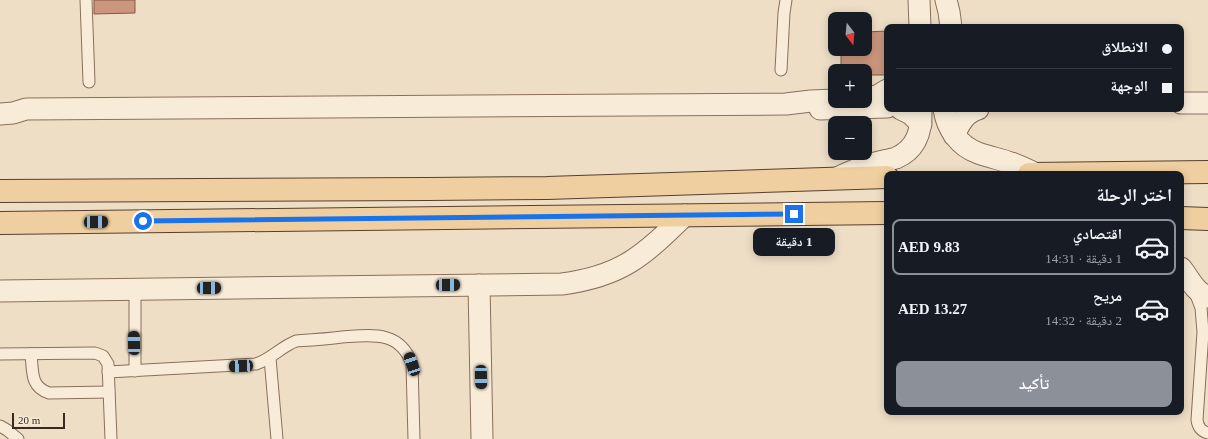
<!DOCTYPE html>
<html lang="ar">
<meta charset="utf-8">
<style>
:root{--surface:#171b24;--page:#242831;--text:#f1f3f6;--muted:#9ea1a6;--line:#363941;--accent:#8c9099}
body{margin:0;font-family:"Times New Roman","Noto Naskh Arabic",serif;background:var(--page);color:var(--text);direction:rtl;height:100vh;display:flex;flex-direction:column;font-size:15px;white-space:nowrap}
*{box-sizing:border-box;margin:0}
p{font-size:13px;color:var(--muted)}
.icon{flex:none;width:22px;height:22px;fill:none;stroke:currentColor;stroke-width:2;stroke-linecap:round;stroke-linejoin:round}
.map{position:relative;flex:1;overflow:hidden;direction:ltr}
.drawer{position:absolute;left:884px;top:171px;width:300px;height:244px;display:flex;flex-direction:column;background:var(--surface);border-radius:8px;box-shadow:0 2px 10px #0003;direction:rtl}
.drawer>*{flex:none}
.guide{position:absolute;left:884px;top:24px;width:300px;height:88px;border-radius:8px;box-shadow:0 2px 10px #0003;direction:rtl;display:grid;align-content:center;height:88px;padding:0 12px;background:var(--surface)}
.needle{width:26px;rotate:164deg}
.fabs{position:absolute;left:828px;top:12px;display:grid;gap:8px}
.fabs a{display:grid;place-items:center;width:44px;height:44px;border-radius:8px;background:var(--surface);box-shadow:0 2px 10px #0003;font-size:20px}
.scale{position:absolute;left:12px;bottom:10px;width:53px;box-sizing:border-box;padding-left:4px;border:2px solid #392920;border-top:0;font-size:11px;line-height:14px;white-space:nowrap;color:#392920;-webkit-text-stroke:3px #f5e9d6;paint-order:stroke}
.end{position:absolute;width:18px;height:18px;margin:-9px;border:5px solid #1a73e8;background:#fff;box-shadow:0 0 0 2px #fff}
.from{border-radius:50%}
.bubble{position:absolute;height:28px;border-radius:8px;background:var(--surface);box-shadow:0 2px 10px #0003;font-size:13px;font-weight:600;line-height:28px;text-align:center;direction:rtl}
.car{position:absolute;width:12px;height:24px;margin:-12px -6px;border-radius:5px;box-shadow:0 0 3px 1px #0007;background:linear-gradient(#222 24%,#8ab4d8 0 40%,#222 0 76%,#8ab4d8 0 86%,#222 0)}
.guide b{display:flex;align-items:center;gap:14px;height:38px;font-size:15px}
.guide b+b{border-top:1px solid var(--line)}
.guide i{width:10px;height:10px;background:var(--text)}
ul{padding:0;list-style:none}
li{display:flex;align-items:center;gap:12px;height:56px;margin:0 8px 6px;padding:0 4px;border:2px solid transparent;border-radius:8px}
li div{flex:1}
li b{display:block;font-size:15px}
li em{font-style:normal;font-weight:600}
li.selected{border-color:var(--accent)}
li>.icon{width:36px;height:36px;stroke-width:1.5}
h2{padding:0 12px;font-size:18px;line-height:48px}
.button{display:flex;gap:8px;margin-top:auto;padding:8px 12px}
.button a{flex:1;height:46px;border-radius:8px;background:var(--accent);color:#fff;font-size:16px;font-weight:600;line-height:46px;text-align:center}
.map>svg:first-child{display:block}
.building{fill:#cb967d;stroke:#875742}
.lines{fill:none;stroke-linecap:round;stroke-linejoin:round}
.service-casing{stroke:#896f5c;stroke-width:13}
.minor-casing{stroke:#896f5c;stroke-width:23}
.primary-casing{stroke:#573e30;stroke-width:24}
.service{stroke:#f8ecd9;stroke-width:11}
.minor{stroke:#f8ecd9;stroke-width:21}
.primary{stroke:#efcf9f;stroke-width:22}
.route{stroke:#1a73e8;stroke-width:5}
</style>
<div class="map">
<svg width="1208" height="439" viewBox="0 0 1208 439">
<rect width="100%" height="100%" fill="#eedec6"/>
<g class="building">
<path d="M94,0H135V13L94,14Z"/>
<path d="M887,31V75H865V71H841V49H865V32Z"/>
</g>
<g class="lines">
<g class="service-casing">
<g id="service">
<path d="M86,0L89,82"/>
<path d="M781,70L784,13L786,0"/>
<path d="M1195,292L1201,308L1203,332L1197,420C1198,427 1201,431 1208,433"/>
<path d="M0,354L95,353L103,356L108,364L111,439"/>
<path d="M31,354C33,371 30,387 49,393L109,392"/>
<path d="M270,358L277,439"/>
<path d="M135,371V289"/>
<path d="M108,372L256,364C271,359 281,347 296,341C311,340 327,339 342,337C371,335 400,330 412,364L414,439"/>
<path d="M0,426L7,430L18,439"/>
</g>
</g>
<g class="minor-casing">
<g id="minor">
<path d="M919,0L920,27"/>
<path d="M946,0L949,12L951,27"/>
<path d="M865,99L879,95L887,90"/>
<path d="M1181,103H1208"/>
<path d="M820,109L887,107"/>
<path d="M901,109L911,114L921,124"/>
<path d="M944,109C947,129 959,146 978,153C989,157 1000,159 1011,163C1020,166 1028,170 1036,174"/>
<path d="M0,114L13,113L26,109L786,104L811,101L835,100"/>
<path d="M954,135C960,123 965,113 978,109"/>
<path d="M837,178C849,172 862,167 875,163C882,161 889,160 896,158C917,149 922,130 921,109"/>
<path d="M1181,268C1190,279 1194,291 1208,297"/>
<path d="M479,285L482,439"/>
<path d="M0,291L562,284C622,276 643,256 685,215"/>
</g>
</g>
<g class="primary-casing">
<g id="primary">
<path d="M1029,174L1208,172"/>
<path d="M0,191L427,189L547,188L887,177"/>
<path d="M1181,218L1208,219"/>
<path d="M0,223L887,213"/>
</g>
</g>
<use href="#service" class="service"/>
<use href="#minor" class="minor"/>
<use href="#primary" class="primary"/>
</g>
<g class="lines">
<path class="route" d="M143,221L794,214"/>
</g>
</svg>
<div class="fabs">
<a><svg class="needle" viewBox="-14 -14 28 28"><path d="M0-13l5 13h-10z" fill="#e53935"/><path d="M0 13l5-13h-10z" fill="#9ea1a6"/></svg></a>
<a>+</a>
<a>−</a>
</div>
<div class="scale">20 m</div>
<i class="end from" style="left:143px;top:221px"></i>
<i class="end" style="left:794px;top:214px"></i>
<div class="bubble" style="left:753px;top:228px;width:82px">1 دقيقة</div>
<i class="car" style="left:96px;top:222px;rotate:89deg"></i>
<i class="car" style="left:448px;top:285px;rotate:89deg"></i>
<i class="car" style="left:209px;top:288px;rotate:89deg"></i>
<i class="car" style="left:134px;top:343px;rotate:359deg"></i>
<i class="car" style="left:412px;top:364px;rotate:341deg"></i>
<i class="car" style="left:241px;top:366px;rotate:267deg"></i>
<i class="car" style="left:481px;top:377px;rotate:179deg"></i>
<div class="guide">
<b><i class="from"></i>الانطلاق</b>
<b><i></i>الوجهة</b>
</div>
<section class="drawer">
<h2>اختر الرحلة</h2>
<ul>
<li class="selected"><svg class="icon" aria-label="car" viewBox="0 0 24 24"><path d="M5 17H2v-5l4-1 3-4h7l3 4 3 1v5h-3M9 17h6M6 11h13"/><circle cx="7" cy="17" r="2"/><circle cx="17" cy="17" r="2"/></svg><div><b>اقتصادي</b><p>1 دقيقة · 14:31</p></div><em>AED 9.83</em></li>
<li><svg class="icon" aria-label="car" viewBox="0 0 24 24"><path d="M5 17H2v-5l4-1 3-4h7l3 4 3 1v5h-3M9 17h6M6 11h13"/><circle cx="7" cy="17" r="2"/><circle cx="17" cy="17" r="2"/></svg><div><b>مريح</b><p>2 دقيقة · 14:32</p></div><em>AED 13.27</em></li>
</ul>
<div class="button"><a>تأكيد</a></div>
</section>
</div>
